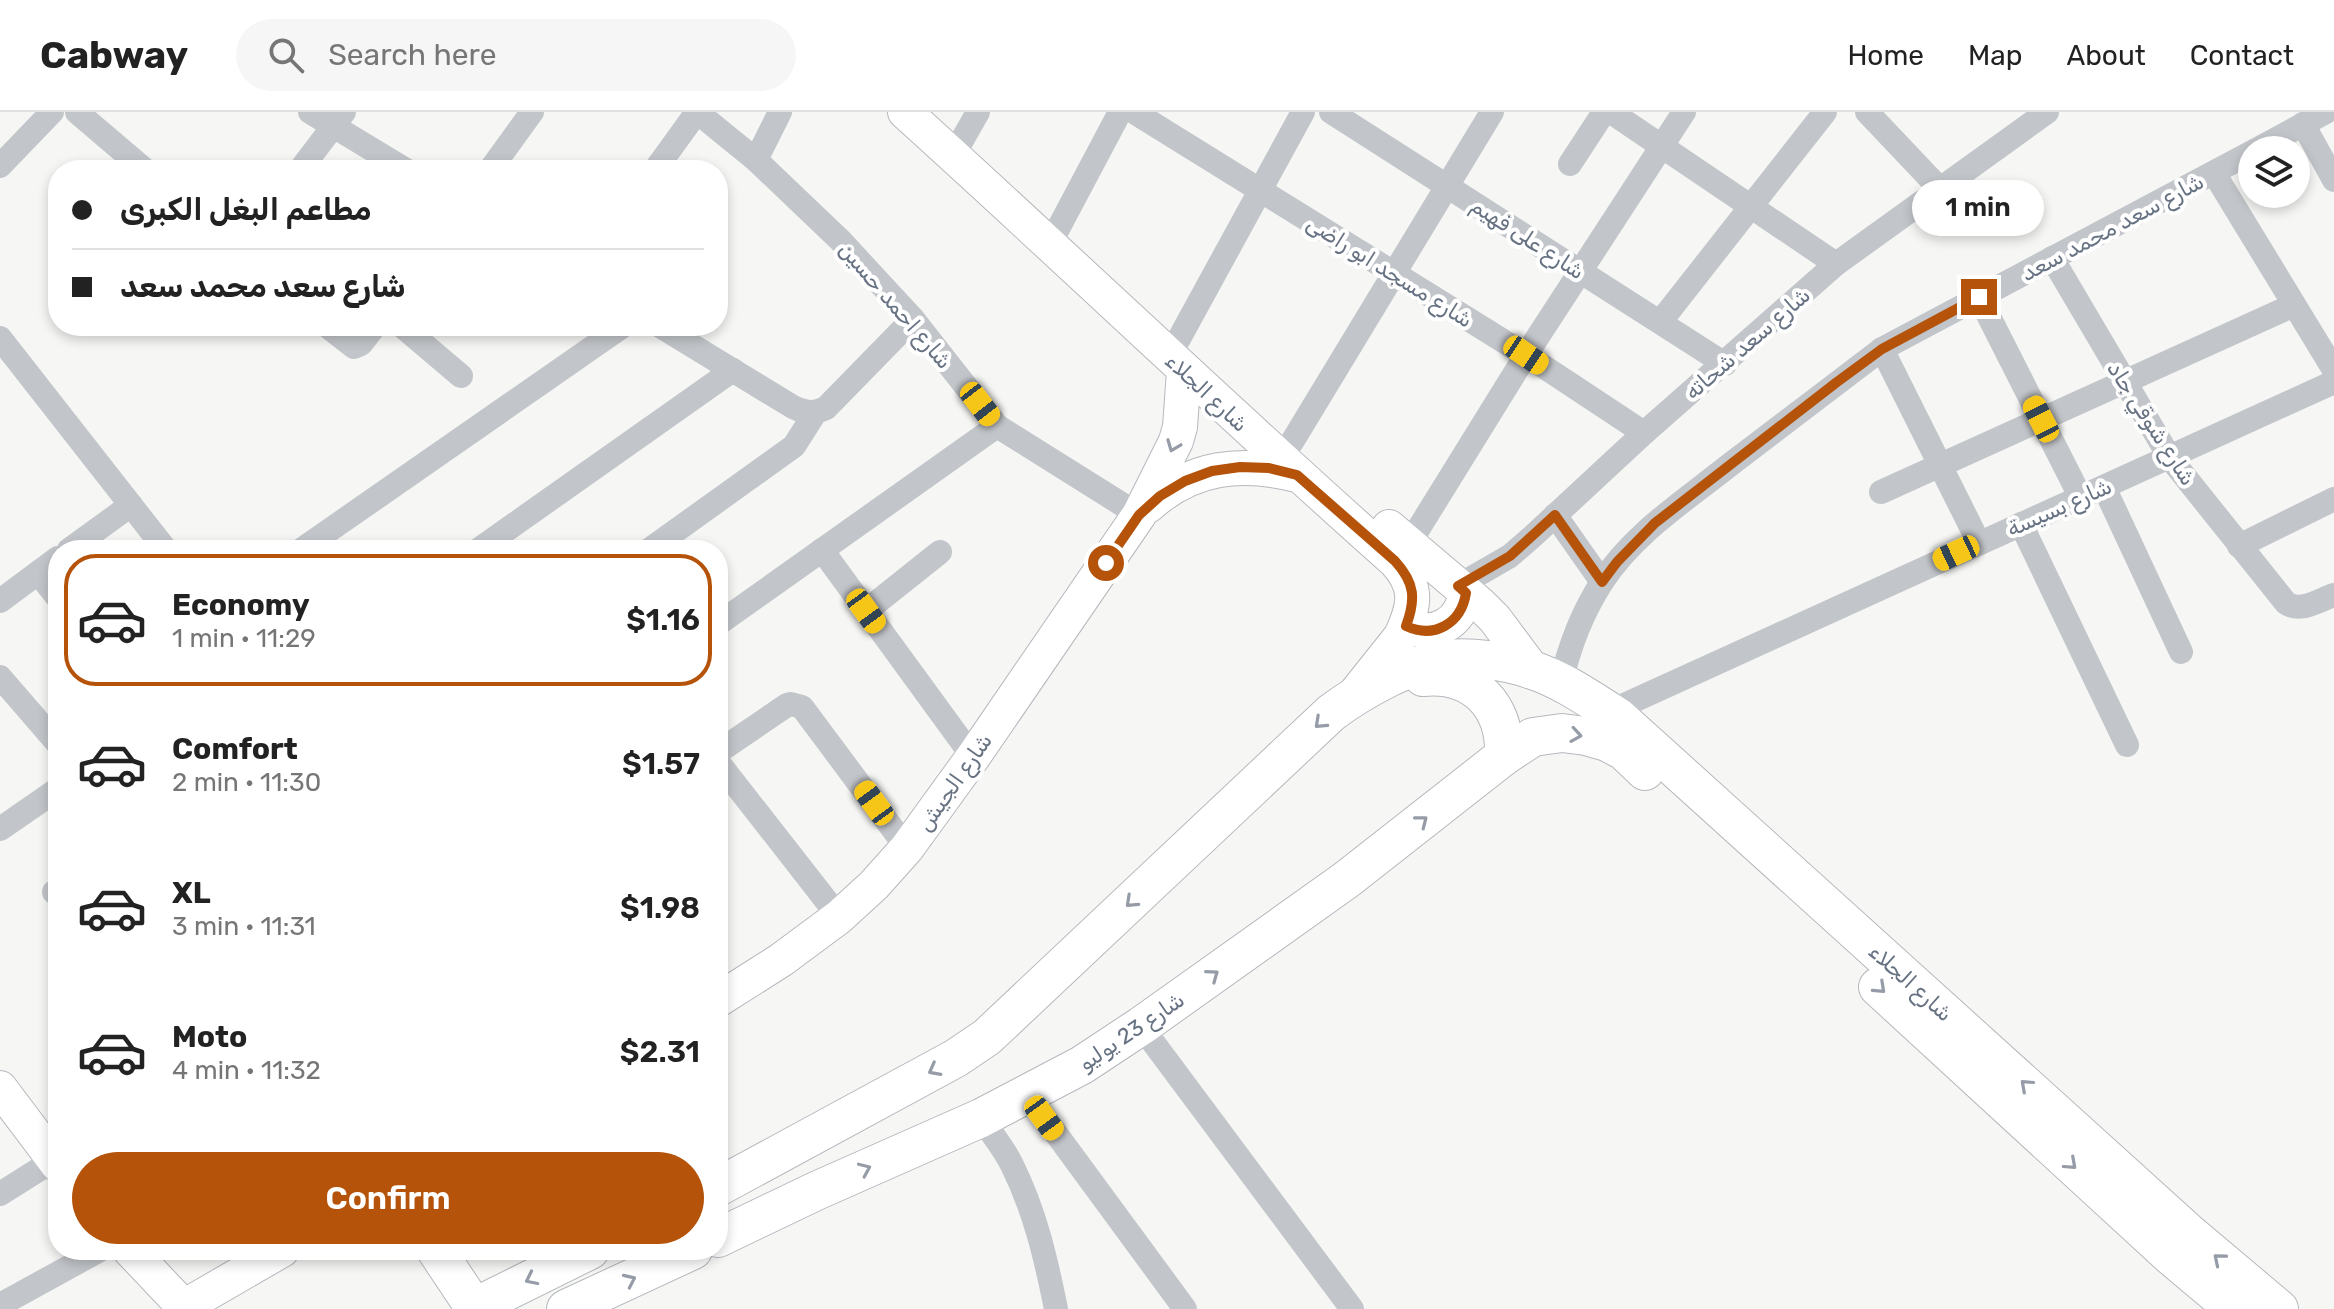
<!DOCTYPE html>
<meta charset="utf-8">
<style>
:root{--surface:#fff;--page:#f6f6f6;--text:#222;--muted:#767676;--line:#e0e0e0;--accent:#b45309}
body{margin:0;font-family:Rubik,Cairo,sans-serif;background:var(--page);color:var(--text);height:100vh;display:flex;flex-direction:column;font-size:30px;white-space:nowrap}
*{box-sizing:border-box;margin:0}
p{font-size:26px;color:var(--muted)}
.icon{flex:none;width:44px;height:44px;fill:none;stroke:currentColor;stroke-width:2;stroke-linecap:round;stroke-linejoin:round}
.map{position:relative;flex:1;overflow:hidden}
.details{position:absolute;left:48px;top:428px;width:680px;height:720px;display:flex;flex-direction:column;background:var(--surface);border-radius:32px;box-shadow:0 4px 12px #0003}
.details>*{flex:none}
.guide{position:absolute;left:48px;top:48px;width:680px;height:176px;border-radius:32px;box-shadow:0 4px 12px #0003;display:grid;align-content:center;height:176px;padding:0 24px;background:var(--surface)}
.fabs{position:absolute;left:2238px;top:24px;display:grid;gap:16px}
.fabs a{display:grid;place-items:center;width:72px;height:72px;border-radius:50%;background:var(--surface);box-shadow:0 4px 12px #0003;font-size:40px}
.end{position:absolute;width:36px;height:36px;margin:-18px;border:10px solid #b45309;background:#fff;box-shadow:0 0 0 4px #fff}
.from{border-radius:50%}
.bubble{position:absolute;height:56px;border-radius:28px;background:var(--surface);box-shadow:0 4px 12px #0003;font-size:26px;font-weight:600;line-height:56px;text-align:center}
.car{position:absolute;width:24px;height:48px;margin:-24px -12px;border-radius:10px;box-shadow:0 0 6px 2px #0007;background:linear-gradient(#f5c518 24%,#345 0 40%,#f5c518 0 76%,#345 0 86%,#f5c518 0)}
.guide b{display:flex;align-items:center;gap:28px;height:76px;font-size:30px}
.guide b+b{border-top:2px solid var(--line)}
.guide i{width:20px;height:20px;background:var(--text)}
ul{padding:14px 0 0;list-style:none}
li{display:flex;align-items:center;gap:24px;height:132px;margin:0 16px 12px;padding:0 8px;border:4px solid transparent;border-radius:32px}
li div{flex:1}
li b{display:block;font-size:30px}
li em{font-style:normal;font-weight:600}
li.current{border-color:var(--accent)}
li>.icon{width:72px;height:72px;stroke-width:1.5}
.action{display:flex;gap:16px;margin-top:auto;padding:16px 24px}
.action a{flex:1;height:92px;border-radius:48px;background:var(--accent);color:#fff;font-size:32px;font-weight:600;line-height:92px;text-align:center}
header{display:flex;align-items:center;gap:48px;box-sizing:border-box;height:112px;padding:0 40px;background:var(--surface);border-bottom:2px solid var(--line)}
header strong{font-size:38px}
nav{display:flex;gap:44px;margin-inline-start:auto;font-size:28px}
.search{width:560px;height:72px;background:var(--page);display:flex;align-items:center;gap:20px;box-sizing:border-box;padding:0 28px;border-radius:44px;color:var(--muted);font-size:30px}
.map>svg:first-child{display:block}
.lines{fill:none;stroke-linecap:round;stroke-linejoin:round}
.secondary-casing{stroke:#b5b8bd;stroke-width:36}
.primary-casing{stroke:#b5b8bd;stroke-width:40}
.street{stroke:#c2c5c9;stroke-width:24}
.secondary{stroke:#fff;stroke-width:34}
.primary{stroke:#fff;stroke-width:38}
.oneway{stroke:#959ca8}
.route{stroke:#b45309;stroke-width:10}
.labels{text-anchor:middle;stroke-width:8;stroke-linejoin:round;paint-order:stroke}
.street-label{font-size:22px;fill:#677283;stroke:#fff}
</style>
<header>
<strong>Cabway</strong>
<div class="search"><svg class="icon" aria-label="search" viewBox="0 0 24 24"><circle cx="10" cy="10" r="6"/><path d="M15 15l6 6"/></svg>Search here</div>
<nav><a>Home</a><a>Map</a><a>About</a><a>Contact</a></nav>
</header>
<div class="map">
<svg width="2334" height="1197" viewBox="0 0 2334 1197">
<rect width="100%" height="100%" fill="#f6f7f4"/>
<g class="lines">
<g class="secondary-casing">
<g id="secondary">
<path d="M905,0C1070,149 1229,302 1395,449C1419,475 1415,494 1401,524L1354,583"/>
<path d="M1148,394C1192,354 1241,349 1297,363"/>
<path d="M1389,415L1480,492L1495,507L1533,558"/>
<path d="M1406,514C1434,526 1461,512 1466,481"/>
<path d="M718,888L781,848L839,805L874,773L907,736L973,645L1139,403L1176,329L1180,315L1184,259"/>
<path d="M0,976L58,1053"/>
<path d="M130,1138L184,1195"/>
<path d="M180,1197L282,1138"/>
</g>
</g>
<g class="primary-casing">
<g id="primary">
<path d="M1423,565C1474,560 1506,594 1504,644"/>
<path d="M1878,875L2172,1145L2234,1197"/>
<path d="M718,1075L956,946L987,925L1331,601C1359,580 1406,553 1441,548C1467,543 1507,549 1532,558C1563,568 1591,588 1618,605L2190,1122L2279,1197"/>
<path d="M718,1126L816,1079L981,1006L1082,953L1141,914L1346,768L1504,644L1533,625L1562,621L1586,624L1607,630L1624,639L1645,659"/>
<path d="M436,1138L474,1195"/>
<path d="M471,1197L590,1138"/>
<path d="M566,1197L693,1138"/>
</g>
</g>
<g class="street">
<path d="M77,0L145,58"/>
<path d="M310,0L406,58"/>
<path d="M697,0L756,48L841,129L913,207L997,314L1139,403"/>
<path d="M1134,0L1526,243L1644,321"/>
<path d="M1331,0L1725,252"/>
<path d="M1611,0L1836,152"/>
<path d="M1867,0L1940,77"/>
<path d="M2303,12L2334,68"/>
<path d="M2256,38L2326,0"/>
<path d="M953,44L978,0"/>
<path d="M756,48L780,0"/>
<path d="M1570,52L1604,0"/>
<path d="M0,54L52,0"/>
<path d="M300,58L344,0"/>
<path d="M490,58L532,0"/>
<path d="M655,58L697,0"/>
<path d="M2214,61L2334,258"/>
<path d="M1050,132L1120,0"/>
<path d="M2052,146L2170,346L2286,491C2301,501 2319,488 2334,483"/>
<path d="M1979,185L2081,386"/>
<path d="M1661,209L1825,0"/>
<path d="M327,214L354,235L361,232L375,214"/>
<path d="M402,214L461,264"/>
<path d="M660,214L793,295C806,301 813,302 826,296L913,207"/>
<path d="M0,226L166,438"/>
<path d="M1882,237L1979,431"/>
<path d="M1169,245L1303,0"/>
<path d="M1292,330L1492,0"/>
<path d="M2104,375L2181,540"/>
<path d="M1881,380L2294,193"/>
<path d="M1555,403L1602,470"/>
<path d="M2021,412L2127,633"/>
<path d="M1409,432L1526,243L1684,0"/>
<path d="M2239,434L2334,387"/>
<path d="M69,438L131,393"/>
<path d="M301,438L623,214"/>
<path d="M478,438L733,258"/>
<path d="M649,438L794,334L815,301"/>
<path d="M822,438L973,645"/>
<path d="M38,461L58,486"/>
<path d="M1458,474L1510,444L1533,424L1644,321L1836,152L2047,0"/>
<path d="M0,489L58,446"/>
<path d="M866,499L940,440"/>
<path d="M718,512L997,314"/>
<path d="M0,565L58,632"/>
<path d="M1561,571C1569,535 1582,501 1602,470C1633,422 1683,390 1727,355C1779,316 1830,276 1882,237L2252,40"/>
<path d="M1609,600L2334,270"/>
<path d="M718,640L787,593L791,592L802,595L907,736"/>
<path d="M718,650L839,805"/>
<path d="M0,717L58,677"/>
<path d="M54,780L58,784"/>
<path d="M1141,914L1352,1197"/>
<path d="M1027,982L1185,1197"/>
<path d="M981,1006C991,1021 1004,1036 1012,1053C1035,1099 1046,1147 1056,1197"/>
<path d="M0,1082L54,1048"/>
<path d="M0,1193L100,1138"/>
</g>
<use href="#secondary" class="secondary"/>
<use href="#primary" class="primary"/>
</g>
<defs><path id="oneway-chevron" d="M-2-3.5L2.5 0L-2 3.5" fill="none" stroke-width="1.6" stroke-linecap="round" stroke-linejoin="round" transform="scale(2)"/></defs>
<g class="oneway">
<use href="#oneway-chevron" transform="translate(1173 334) rotate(111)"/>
<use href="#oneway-chevron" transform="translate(1320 611) rotate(137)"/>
<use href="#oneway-chevron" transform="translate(1576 623) rotate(9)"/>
<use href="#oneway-chevron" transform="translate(1422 709) rotate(-38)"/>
<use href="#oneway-chevron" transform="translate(1131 790) rotate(137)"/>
<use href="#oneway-chevron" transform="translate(1213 863) rotate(-36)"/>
<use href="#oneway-chevron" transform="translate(1880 876) rotate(43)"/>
<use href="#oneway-chevron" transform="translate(934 958) rotate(152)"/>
<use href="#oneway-chevron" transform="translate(2026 973) rotate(-138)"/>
<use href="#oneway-chevron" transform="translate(2071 1052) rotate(42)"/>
<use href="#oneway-chevron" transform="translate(865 1057) rotate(-24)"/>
<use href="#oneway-chevron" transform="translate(2219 1147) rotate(-140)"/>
<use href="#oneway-chevron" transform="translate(531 1167) rotate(154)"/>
<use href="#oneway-chevron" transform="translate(630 1168) rotate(-25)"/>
</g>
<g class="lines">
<path class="route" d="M1106,451L1139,403L1160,384L1185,369L1212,359L1240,355L1269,356L1297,363L1395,449C1415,471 1416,487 1406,514C1434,527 1461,512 1466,481L1458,474L1510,444L1555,403L1602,470L1617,450L1655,411L1837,270L1882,237L1979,185"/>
</g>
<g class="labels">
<g class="street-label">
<text transform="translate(2112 115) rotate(-28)" y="8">شارع سعد محمد سعد</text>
<text transform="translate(1528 126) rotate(33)" y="8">شارع على فهيم</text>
<text transform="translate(1390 159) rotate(32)" y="8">شارع مسجد ابو راضى</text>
<text transform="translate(896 193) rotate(49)" y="8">شارع احمد حسين</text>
<text transform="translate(1747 231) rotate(-41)" y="8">شارع سعد شحاته</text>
<text transform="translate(1207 280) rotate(43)" y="8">شارع الجلاء</text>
<text transform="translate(2152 311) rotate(57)" y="8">شارع شوقي جاد</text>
<text transform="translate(2059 395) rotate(-24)" y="8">شارع بسيسة</text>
<text transform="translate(954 670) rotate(-55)" y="8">شارع الجيش</text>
<text transform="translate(1911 870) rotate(42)" y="8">شارع الجلاء</text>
<text transform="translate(1131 919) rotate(-34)" y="8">شارع 23 يوليو</text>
</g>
</g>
</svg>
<div class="fabs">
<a><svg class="icon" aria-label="layers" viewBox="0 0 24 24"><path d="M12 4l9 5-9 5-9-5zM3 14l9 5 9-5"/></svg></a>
</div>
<i class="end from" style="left:1106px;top:451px"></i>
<i class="end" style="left:1979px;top:185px"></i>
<div class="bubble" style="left:1912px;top:68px;width:132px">1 min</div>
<i class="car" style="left:1526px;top:243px;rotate:124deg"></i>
<i class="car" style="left:980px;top:292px;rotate:142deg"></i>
<i class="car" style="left:2041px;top:307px;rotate:333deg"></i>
<i class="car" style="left:1956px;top:441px;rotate:245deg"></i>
<i class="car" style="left:866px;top:499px;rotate:144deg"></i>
<i class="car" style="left:874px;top:691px;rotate:324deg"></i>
<i class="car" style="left:1044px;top:1006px;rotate:144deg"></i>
<div class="guide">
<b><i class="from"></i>مطاعم البغل الكبرى</b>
<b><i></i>شارع سعد محمد سعد</b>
</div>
<section class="details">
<ul>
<li class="current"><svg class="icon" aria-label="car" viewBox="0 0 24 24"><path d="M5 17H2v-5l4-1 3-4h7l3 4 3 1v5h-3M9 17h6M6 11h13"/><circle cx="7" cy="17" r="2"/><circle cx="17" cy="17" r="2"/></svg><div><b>Economy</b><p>1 min · 11:29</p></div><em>$1.16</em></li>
<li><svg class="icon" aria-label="car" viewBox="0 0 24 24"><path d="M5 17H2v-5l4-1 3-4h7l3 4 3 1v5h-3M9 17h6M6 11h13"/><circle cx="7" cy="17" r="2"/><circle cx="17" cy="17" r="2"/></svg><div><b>Comfort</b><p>2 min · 11:30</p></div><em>$1.57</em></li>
<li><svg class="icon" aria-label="car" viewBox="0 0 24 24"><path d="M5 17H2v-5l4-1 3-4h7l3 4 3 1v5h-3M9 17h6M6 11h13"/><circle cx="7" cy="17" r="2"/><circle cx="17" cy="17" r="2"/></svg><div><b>XL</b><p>3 min · 11:31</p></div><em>$1.98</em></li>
<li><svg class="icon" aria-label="car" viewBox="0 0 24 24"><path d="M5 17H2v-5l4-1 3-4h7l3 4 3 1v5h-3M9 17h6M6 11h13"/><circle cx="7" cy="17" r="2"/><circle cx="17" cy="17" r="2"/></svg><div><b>Moto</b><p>4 min · 11:32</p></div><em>$2.31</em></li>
</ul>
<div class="action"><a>Confirm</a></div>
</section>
</div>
